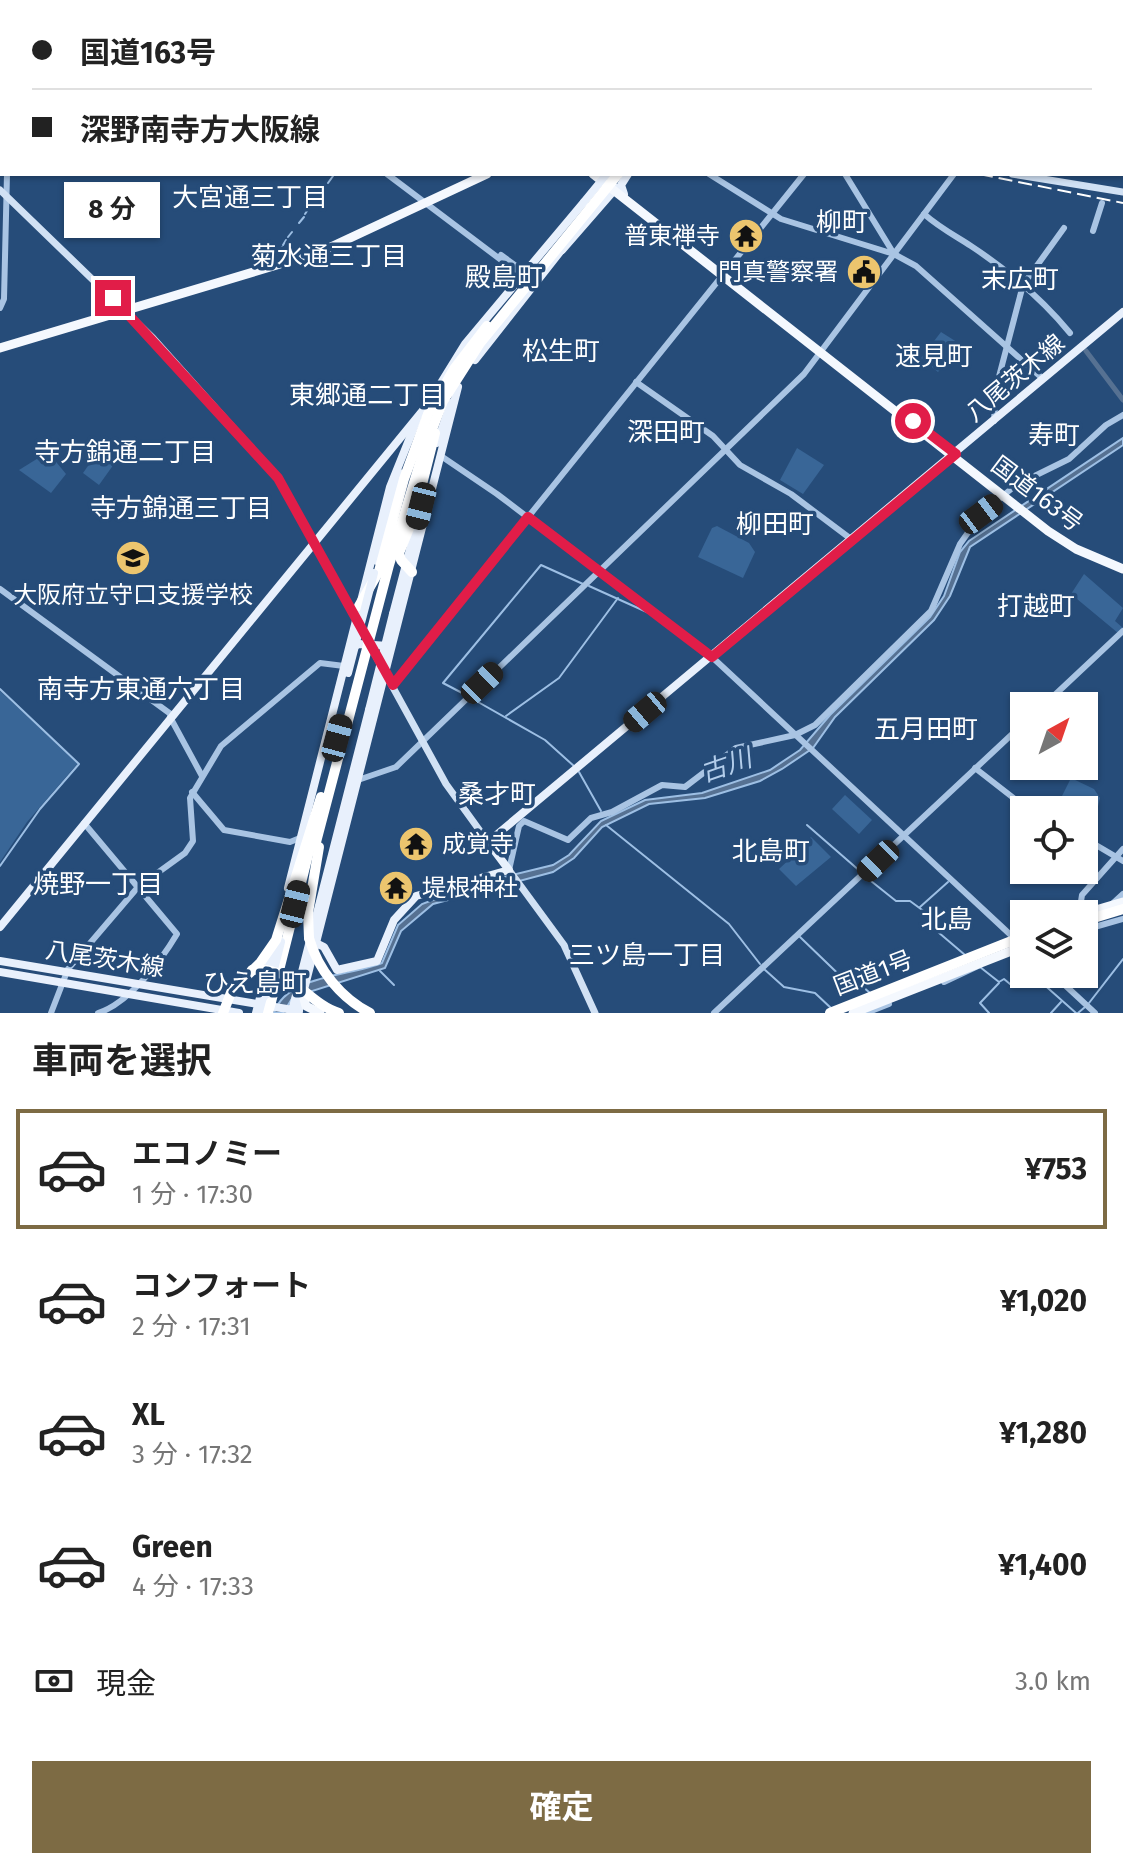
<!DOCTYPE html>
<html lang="ja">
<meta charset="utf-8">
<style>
:root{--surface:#fff;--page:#f2f2f2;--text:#222;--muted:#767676;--line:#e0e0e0;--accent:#7d6b44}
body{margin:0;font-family:"Fira Sans","Noto Sans JP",sans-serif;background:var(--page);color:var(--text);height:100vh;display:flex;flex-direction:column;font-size:30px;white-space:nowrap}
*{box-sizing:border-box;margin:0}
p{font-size:26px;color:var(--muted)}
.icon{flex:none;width:44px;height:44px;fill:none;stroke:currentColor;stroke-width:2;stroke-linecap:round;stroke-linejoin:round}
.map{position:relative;height:1013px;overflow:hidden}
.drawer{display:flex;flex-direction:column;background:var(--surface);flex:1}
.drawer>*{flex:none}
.guide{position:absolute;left:0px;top:0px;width:1124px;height:176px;box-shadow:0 2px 6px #0004;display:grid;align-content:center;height:176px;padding:0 32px;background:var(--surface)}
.needle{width:52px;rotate:40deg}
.buttons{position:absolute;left:1010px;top:692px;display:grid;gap:16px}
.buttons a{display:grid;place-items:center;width:88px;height:88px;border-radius:0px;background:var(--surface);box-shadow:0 2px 6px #0004;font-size:40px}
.end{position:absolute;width:36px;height:36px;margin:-18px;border:10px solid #e11d48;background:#fff;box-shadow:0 0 0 4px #fff}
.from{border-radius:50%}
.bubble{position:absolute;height:56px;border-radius:0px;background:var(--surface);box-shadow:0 2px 6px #0004;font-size:26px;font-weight:700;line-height:56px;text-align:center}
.car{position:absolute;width:24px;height:48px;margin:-24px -12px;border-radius:10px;box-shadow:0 0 6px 2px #0007;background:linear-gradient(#222 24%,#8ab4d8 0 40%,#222 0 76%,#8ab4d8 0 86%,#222 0)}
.guide b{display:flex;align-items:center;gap:28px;height:76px;font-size:30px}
.guide b+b{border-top:2px solid var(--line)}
.guide i{width:20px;height:20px;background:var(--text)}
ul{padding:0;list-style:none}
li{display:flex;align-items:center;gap:24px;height:120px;margin:0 16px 12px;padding:0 16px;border:4px solid transparent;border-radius:0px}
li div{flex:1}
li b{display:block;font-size:30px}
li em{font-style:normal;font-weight:700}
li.on{border-color:var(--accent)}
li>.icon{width:72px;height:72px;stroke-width:1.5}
h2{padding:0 32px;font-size:36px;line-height:96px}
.pay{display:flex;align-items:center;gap:20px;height:88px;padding:0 32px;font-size:30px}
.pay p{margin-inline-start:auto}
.button{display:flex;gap:16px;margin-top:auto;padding:16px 32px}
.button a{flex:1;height:92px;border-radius:0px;background:var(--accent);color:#fff;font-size:32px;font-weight:700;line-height:92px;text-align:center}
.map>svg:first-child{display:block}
.green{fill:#396697}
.water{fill:#567192;stroke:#9dbfe4;stroke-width:2}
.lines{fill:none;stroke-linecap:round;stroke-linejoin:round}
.stream{stroke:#9dbfe4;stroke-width:2}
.river{stroke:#567192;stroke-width:5}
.tertiary{stroke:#a9c4e3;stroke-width:6}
.secondary{stroke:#d1e1f4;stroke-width:7}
.primary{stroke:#e8f0fc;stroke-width:8}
.trunk{stroke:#f4f8fe;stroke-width:9}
.motorway{stroke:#fff;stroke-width:10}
.rail{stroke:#fff;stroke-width:2;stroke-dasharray:14 6;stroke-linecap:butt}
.primary-bridge{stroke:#e8f0fc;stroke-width:8}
.motorway-bridge{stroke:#fff;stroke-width:10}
.route{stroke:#e11d48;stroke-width:10}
.labels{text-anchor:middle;stroke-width:7;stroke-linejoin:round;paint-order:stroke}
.poi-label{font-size:24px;fill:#fff;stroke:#264c79;text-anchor:end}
.street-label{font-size:24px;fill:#fff;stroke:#264c79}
.neighbourhood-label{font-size:26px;fill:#fff;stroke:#264c79}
.water-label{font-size:26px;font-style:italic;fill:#b4ceeb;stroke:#264c79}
</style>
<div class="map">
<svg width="1123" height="1013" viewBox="0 0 1123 1013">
<rect width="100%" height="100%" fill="#264c79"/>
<g class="green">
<path d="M941,332L960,344L938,372L921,358Z"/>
<path d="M102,446L119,457L99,485L83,473Z"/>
<path d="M797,448L824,465L803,494L780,480Z"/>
<path d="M48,452L66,474L51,493L19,470Z"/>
<path d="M717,526L749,543L755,552L743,578L698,557L712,528Z"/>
<path d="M1084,574L1123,608L1115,621L1123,628L1118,633L1071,594Z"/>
<path d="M0,691L78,763L27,822L0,862Z"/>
<path d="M1071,778L1094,789L1100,798L1096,815L1090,813L1084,825V810H1067L1069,806L1060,800Z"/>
<path d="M845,795L872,820L859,834L832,809Z"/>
<path d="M811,837L831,857L796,886L779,869L793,856L796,843L801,847Z"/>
</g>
<path class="water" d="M1123,438V445L970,547L950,596L934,620L835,717L813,748L782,769L760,781L705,798L649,804L602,827L574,858L553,872L433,904L401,931L385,968L293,997L283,1013H274C286,975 350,976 382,963L398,925L422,904L475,884L553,865L569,855L601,821L645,800L702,793L770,770L800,750L830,715L930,617L944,596L960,552L969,541Z"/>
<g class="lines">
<g class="stream">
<path d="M328,183L333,176"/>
<path d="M314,204L323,190"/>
<path d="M305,214L311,205"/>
<path d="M299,223L304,217"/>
<path d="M288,237L292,232"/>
<path d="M283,245L286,240"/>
<path d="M278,253L275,256L282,247"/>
<path d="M589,586L649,613"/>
<path d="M0,689L79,764L40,809L0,866"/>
<path d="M466,695L443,683L541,565L583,584"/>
<path d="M471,698L545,740L575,767"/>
<path d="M506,716L559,678L618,598"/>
<path d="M579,772L601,811"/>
<path d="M606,825L729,924L760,964"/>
<path d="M807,825L861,872"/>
<path d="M866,877L896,901H910L929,915L938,932L965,955"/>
<path d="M920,907L948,882"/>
<path d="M800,937L855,990L862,986L870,993"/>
<path d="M1016,960L1024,967"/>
<path d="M980,967L999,982L1004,979L1010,984"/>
<path d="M764,969L784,987L815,993L832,1009"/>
<path d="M380,971L394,985"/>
<path d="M1032,974L1076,1013"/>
<path d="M1089,1003L1123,959"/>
<path d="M989,1013L980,1003L999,983"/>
<path d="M1051,1013L1061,1002"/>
<path d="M1078,1013L1085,1007"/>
</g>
<path class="river" d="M1086,351L1123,400"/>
<g class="tertiary">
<path d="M139,0L142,2"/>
<path d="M402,0L403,2"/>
<path d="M43,2L44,0"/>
<path d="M953,2L955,0"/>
<path d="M1079,2L1080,0"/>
<path d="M387,174L525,278"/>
<path d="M709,174L781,219L894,254"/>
<path d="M845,174L894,254L916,266L1042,378"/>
<path d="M924,214C940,228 954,235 971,246C1009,271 1042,299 1070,333"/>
<path d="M1093,231L1102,203"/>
<path d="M501,255L527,274"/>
<path d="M0,308L4,299L7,174"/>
<path d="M636,382L713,436L740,465L791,494L851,539"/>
<path d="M994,421L996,388L1023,285L1064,228"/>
<path d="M441,456L497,494L712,657L1015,939"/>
<path d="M0,589L172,715"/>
<path d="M393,685L804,174"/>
<path d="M1043,706L1123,631"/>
<path d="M170,717L202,776"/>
<path d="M975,768L1029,810"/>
<path d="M358,780L396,767L804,374L954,174"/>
<path d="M192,792L224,830L290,842L300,838"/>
<path d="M84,823L177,934C161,961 128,1004 98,1013"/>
<path d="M1084,838L1123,861"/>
<path d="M509,870L519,826L524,821L568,840L591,818L612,812L662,785L685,787L736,748L795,735L815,725L931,611L960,544L981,514L1016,485L1069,459L1106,425L1123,415"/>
<path d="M1111,905L1123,894"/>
<path d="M1079,914L1082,895L1123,849"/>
<path d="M1084,930L1123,919"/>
<path d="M1053,974L1095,1013"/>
<path d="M944,982L980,965"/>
<path d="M51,1013L68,969L138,887L185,853L193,841L190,798L221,746L320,663L344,666"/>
<path d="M714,1013L1024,723"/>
<path d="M866,1013L889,1004"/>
</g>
<g class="secondary">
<path d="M676,0L680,2"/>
<path d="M1012,174L1123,192"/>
<path d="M0,190L153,338L278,478L446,784L488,842"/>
<path d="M509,870L564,945L595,1013"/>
</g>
<g class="primary">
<path d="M749,2L751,0"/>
<path d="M770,2L772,0"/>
<path d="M624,194L621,185L628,174"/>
<path d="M562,250L616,188"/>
<path d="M475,360L563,248"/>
<path d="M423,412L465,344L584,202"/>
<path d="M437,443L451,403"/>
<path d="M377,561L400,473"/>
<path d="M393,614L420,511"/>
<path d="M351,648L359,644L388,646"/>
<path d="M288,888L390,487L417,420"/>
<path d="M0,927L424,409"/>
<path d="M316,943L324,947L337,970L377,961L394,920L416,896L509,870L488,842L1123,312"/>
<path d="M0,961L299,1011"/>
<path d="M0,972L239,1013"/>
<path d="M293,1007L369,710"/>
<path d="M256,1013L273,948"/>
<path d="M298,1013L458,387"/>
</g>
<g class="trunk">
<path d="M593,174L1048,531L1076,549L1123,569"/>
<path d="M0,348L320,252L487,174"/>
<path d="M1082,914L1123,902"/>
<path d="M303,995L306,1006L320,1013"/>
<path d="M853,1013L1024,946"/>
</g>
<g class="motorway">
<path d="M760,2L761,0"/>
<path d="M412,572L401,560L399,553L414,516L435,433"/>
<path d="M359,606L379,571L404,479L428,414L454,369L487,326"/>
<path d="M1084,921L1123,909"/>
<path d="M309,938L308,913L319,847"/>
<path d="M271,1002L310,847"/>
</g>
<g class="rail">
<path d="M668,0L672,2"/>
<path d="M772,2L773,0"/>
<path d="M979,174L1123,203"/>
</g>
<g class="primary-bridge">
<path d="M584,202L607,174"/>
<path d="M348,673L374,573"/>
<path d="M369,710L393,614"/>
<path d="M263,1013L281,942"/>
<path d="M292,1013L293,1007"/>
</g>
<g class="motorway-bridge">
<path d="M315,846L389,565L423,453L443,401L480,343L618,174"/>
<path d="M309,938C318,970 341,998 370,1013"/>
<path d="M252,970C289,964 307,1003 339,1013"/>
<path d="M223,1013L232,990L260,963L276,940L321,797"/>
<path d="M268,1013L271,1002"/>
<path d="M830,1013L1024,936"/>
</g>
</g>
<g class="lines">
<path class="route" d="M113,298L278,478L393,685L528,517L712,657L956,454L913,421"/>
</g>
<defs>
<g id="temple-disc" transform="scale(1.8)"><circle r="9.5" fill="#ecc56e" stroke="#264c79"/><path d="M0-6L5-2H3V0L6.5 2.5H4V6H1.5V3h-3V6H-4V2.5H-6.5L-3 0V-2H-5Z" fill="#111"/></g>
<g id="civic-disc" transform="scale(1.8)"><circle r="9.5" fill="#ecc56e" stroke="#264c79"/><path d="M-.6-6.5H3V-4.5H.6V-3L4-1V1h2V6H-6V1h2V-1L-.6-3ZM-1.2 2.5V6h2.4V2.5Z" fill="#111"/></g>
<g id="school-disc" transform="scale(1.8)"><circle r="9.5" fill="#ecc56e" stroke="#264c79"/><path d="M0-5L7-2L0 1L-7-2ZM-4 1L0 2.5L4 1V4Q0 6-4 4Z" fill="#111"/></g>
</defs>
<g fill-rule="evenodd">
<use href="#temple-disc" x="746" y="236"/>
<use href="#civic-disc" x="864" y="272"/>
<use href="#school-disc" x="133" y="558"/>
<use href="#temple-disc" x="416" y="844"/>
<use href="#temple-disc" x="396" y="888"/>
</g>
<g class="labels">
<g class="poi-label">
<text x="720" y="244">普東禅寺</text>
<text x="838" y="280">門真警察署</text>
<text x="133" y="603" text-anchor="middle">大阪府立守口支援学校</text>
<text x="442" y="852" text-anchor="start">成覚寺</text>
<text x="422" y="896" text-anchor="start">堤根神社</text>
</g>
<g class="street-label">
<text transform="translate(1015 378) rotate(-40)" y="8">八尾茨木線</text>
<text transform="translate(1037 494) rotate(37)" y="8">国道163号</text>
<text transform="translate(105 959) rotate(9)" y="8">八尾茨木線</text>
<text transform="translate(873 973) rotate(-21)" y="8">国道1号</text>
</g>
<g class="neighbourhood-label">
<text x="250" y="206">大宮通三丁目</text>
<text x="842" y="231">柳町</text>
<text x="329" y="265">菊水通三丁目</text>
<text x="504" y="286">殿島町</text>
<text x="1020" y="288">末広町</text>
<text x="561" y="360">松生町</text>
<text x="934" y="365">速見町</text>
<text x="367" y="404">東郷通二丁目</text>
<text x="666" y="441">深田町</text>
<text x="1054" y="444">寿町</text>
<text x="125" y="461">寺方錦通二丁目</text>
<text x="181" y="517">寺方錦通三丁目</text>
<text x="775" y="533">柳田町</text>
<text x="1036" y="615">打越町</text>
<text x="141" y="698">南寺方東通六丁目</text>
<text x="926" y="738">五月田町</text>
<text x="497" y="803">桑才町</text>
<text x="771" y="860">北島町</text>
<text x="98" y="893">焼野一丁目</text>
<text x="947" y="928">北島</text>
<text x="647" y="964">三ツ島一丁目</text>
<text x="255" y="992">ひえ島町</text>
</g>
<g class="water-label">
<text transform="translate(726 765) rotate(-19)" y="9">古川</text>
</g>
</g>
</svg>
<div class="buttons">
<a><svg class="needle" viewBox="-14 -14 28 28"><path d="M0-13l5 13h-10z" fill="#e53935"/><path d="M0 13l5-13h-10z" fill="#767676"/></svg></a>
<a><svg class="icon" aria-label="locate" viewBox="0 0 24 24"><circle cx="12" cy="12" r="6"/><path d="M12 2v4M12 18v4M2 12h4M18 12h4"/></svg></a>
<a><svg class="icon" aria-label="layers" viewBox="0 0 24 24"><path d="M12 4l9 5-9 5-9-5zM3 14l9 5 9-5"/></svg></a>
</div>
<i class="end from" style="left:913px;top:421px"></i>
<i class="end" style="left:113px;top:298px"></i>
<div class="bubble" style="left:64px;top:182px;width:96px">8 分</div>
<i class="car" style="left:421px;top:506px;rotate:194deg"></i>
<i class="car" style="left:981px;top:514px;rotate:53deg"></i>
<i class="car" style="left:482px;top:683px;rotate:46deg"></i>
<i class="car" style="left:645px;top:712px;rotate:230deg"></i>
<i class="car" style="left:337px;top:738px;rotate:15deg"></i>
<i class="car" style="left:878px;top:861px;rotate:226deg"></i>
<i class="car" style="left:295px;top:904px;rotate:14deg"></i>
<div class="guide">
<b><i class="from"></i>国道163号</b>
<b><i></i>深野南寺方大阪線</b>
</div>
</div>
<section class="drawer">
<h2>車両を選択</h2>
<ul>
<li class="on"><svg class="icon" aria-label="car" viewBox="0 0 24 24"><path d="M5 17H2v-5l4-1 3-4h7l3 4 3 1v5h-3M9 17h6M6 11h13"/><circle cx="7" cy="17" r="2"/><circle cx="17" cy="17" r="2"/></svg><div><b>エコノミー</b><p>1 分 · 17:30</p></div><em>¥753</em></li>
<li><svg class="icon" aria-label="car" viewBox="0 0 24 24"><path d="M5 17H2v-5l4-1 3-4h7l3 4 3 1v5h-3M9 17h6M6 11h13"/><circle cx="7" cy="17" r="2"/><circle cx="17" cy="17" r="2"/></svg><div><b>コンフォート</b><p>2 分 · 17:31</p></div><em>¥1,020</em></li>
<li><svg class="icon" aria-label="car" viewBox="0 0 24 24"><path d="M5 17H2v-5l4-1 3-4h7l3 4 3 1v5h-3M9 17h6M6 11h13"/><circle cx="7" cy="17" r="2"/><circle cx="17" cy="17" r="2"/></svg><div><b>XL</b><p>3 分 · 17:32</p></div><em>¥1,280</em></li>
<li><svg class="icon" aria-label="car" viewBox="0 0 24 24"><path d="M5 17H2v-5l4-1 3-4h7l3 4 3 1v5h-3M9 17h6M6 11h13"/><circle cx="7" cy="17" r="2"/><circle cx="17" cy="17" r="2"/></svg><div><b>Green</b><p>4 分 · 17:33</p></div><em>¥1,400</em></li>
</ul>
<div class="pay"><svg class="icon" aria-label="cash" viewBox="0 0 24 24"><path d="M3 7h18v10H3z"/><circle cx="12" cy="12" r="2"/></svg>現金<p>3.0 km</p></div>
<div class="button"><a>確定</a></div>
</section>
